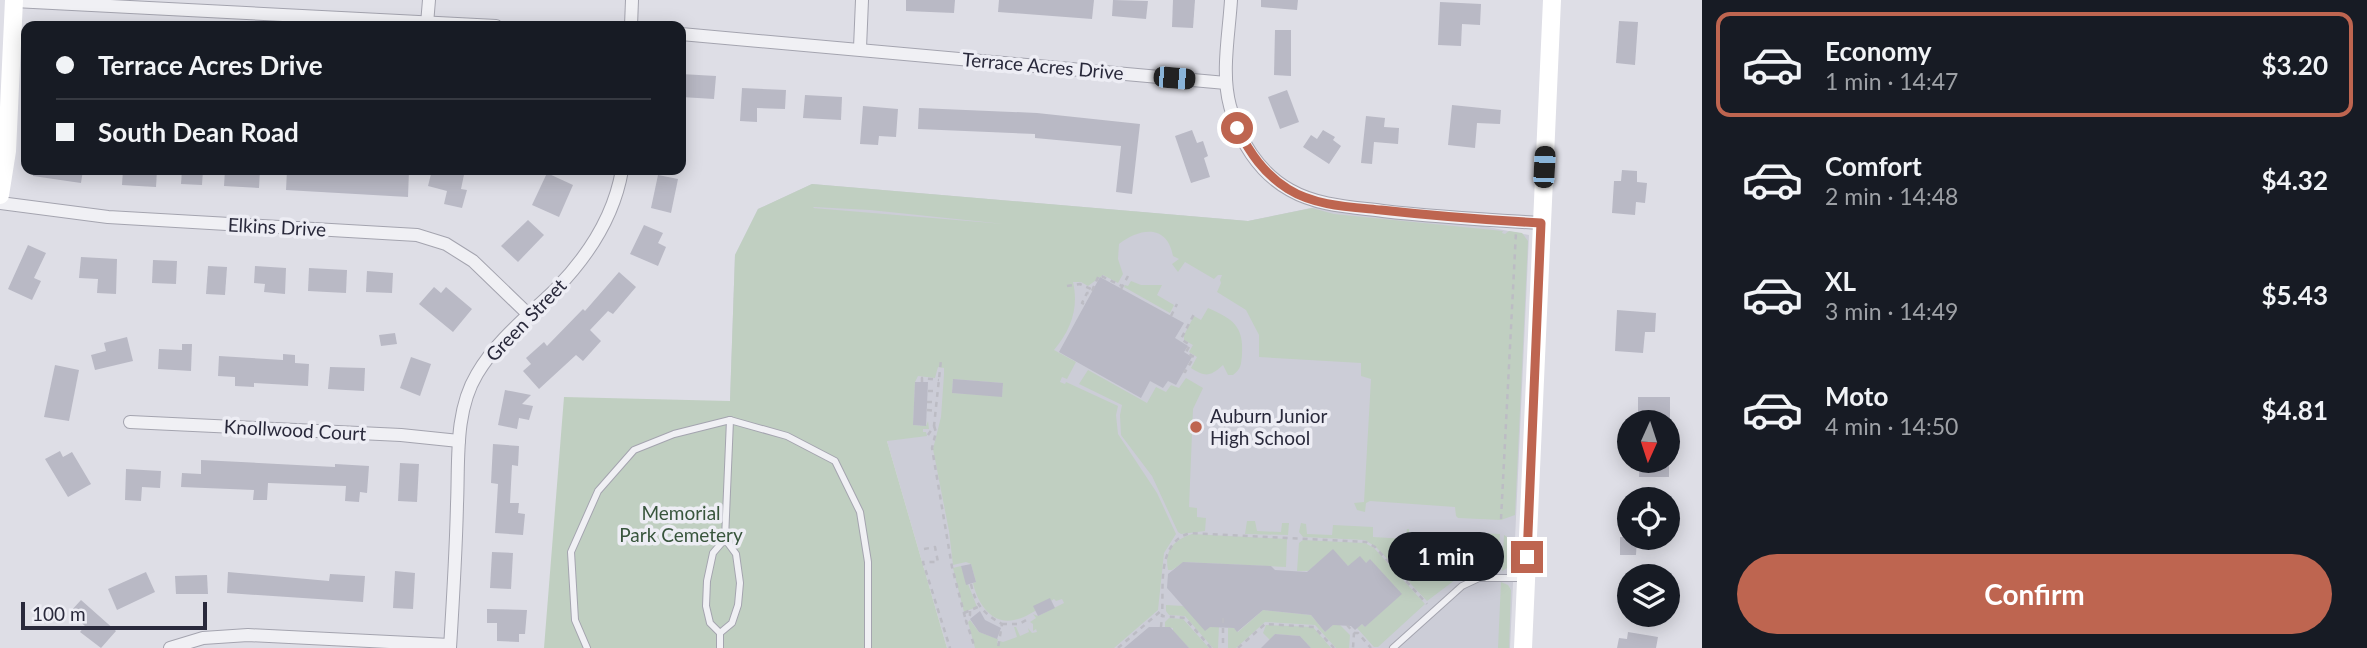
<!DOCTYPE html>
<meta charset="utf-8">
<style>
:root{--surface:#171b24;--page:#242831;--text:#f1f3f6;--muted:#9ea1a6;--line:#363941;--accent:#be6550}
body{margin:0;font-family:Lato,sans-serif;background:var(--page);color:var(--text);height:100vh;display:flex;flex-direction:column;font-size:26px;white-space:nowrap}
*{box-sizing:border-box;margin:0}
p{font-size:23px;color:var(--muted)}
.icon{flex:none;width:38px;height:38px;fill:none;stroke:currentColor;stroke-width:2;stroke-linecap:round;stroke-linejoin:round}
.map{position:relative;flex:1;overflow:hidden}
.drawer{display:flex;flex-direction:column;background:var(--surface);width:665px}
.drawer>*{flex:none}
.hud{position:absolute;left:21px;top:21px;width:665px;height:154px;border-radius:14px;box-shadow:0 4px 18px #0003;display:grid;align-content:center;height:154px;padding:0 35px;background:var(--surface)}
.needle{width:46px;rotate:183deg}
.buttons{position:absolute;left:1617px;top:410px;display:grid;gap:14px}
.buttons a{display:grid;place-items:center;width:63px;height:63px;border-radius:50%;background:var(--surface);box-shadow:0 4px 18px #0003;font-size:35px}
.scale{position:absolute;left:21px;bottom:18px;width:186px;box-sizing:border-box;padding-left:7px;border:4px solid #29293b;border-top:0;font-size:19px;line-height:24px;white-space:nowrap;color:#29293b;-webkit-text-stroke:5px #ededf4;paint-order:stroke}
.end{position:absolute;width:32px;height:32px;margin:-16px;border:9px solid #be6550;background:#fff;box-shadow:0 0 0 4px #fff}
.from{border-radius:50%}
.bubble{position:absolute;height:49px;border-radius:24px;background:var(--surface);box-shadow:0 4px 18px #0003;font-size:23px;font-weight:700;line-height:49px;text-align:center}
.car{position:absolute;width:21px;height:42px;margin:-21px -10px;border-radius:9px;box-shadow:0 0 5px 2px #0007;background:linear-gradient(#222 24%,#8ab4d8 0 40%,#222 0 76%,#8ab4d8 0 86%,#222 0)}
.hud b{display:flex;align-items:center;gap:24px;height:66px;font-size:26px}
.hud b+b{border-top:2px solid var(--line)}
.hud i{width:18px;height:18px;background:var(--text)}
ul{padding:12px 0 0;list-style:none}
li{display:flex;align-items:center;gap:21px;height:105px;margin:0 14px 10px;padding:0 21px;border:4px solid transparent;border-radius:14px}
li div{flex:1}
li b{display:block;font-size:26px}
li em{font-style:normal;font-weight:700}
li.on{border-color:var(--accent)}
li>.icon{width:63px;height:63px;stroke-width:1.5}
.cta{display:flex;gap:14px;margin-top:auto;padding:14px 35px}
.cta a{flex:1;height:80px;border-radius:42px;background:var(--accent);color:#fff;font-size:28px;font-weight:700;line-height:80px;text-align:center}
main{display:flex;flex:1;min-height:0}
.map>svg:first-child{display:block}
.built{fill:#cccdd7}
.green{fill:#c0cfc1;fill-rule:evenodd}
.building{fill:#b9b9c5}
.lines{fill:none;stroke-linecap:round;stroke-linejoin:round}
.lane-casing{stroke:#a4a4af;stroke-width:8}
.street-casing{stroke:#a4a4af;stroke-width:14}
.path{stroke:#bcbcc4;stroke-width:2.5;stroke-dasharray:5 5;stroke-linecap:butt}
.lane{stroke:#f0f0f4;stroke-width:6}
.street{stroke:#f0f0f4;stroke-width:12}
.secondary{stroke:#fff;stroke-width:18}
.route{stroke:#be6550;stroke-width:9}
.poi-dot{fill:#be6550;stroke:#ededf4;stroke-width:2.5}
.labels{text-anchor:middle;stroke-width:7;stroke-linejoin:round;paint-order:stroke}
.street-label{font-size:19px;fill:#29293b;stroke:#ededf4}
.poi-label{font-size:19px;fill:#29293b;stroke:#ededf4;text-anchor:start}
.park-label{font-size:19px;fill:#38553c;stroke:#ededf4}
</style>
<main>
<div class="map">
<svg width="1702" height="648" viewBox="0 0 1702 648">
<rect width="100%" height="100%" fill="#dedee6"/>
<path class="built" d="M812,184L1248,221L1330,204L1433,216L1529,235L1510,648H947L887,441L730,401L735,255L758,209Z"/>
<g class="green">
<path d="M812,184L1248,221L1312,208L1334,214L1503,231L1502,233L1505,234L1509,231L1522,233L1528,241L1515,515L1501,520L1458,518L1456,516L1455,507L1370,501L1366,503L1365,512L1357,510L1354,503L1364,502L1371,379L1361,376V363L1259,357V335L1246,310L1217,292L1221,283L1220,280L1222,275H1218L1214,279L1185,262L1178,272L1172,264L1179,259L1173,256C1167,224 1140,228 1119,244L1118,259L1123,274L1118,283L1103,275L1088,286L1081,282H1073C1079,308 1071,330 1054,350L1076,362L1067,379L1062,377L1060,382L1065,384L1066,382L1118,406L1116,415L1118,434L1157,493L1176,534L1164,553L1158,610L1114,648H975L968,622L970,620L979,632L998,639L997,643H999L1000,641L1003,642L1017,637L1014,627H1016L1020,636L1029,632L1028,628L1032,633L1037,632L1036,629L1033,631V624L1030,622L1036,618L1033,614L1038,616L1064,603L1062,599L1056,601L1054,599C1042,606 1027,618 1014,620C991,625 977,602 973,583L976,582L971,564L966,562L953,565L949,531L933,449L941,417L944,374V368L938,367L935,378L918,376L915,382L913,425L926,426L928,421L929,429H923V432H926L927,436L887,441L947,648H544L564,397L730,401L735,255L758,209ZM814,207L870,210L1004,224L813,208ZM953,379L1003,383L1002,396L952,393Z"/>
<path d="M1131,281L1141,285H1162L1157,295L1174,305L1170,313L1124,287L1125,285L1128,286Z"/>
<path d="M1208,308C1233,319 1244,326 1242,355C1241,365 1241,369 1233,375H1228L1223,365C1210,377 1205,377 1191,368L1197,357L1189,352L1193,345L1184,340V335L1194,316L1201,320Z"/>
<path d="M1088,370L1147,403L1156,387L1166,392L1171,385L1179,388L1186,378L1203,388L1193,409L1189,507L1197,508V517L1206,518L1205,531L1181,534L1178,532L1152,476L1121,435L1120,415L1122,405L1079,384Z"/>
<path d="M1247,521H1255L1257,531L1281,532L1282,523H1289L1288,535L1245,534Z"/>
<path d="M1301,523L1306,524L1307,534L1332,535L1333,525L1373,527V537L1406,539L1407,529H1409V539L1457,542L1458,532L1500,534L1498,566L1467,571L1427,601L1376,547L1365,540L1303,537L1299,532Z"/>
<path d="M1192,534L1287,539L1286,567L1184,562L1172,570H1168C1164,550 1174,540 1192,534Z"/>
<path d="M1504,535C1516,542 1513,553 1513,565L1502,571Z"/>
<path d="M1303,540L1365,543L1374,548L1425,604L1378,647H1374L1357,628L1362,624L1365,627L1401,594L1370,560L1366,563L1348,566L1333,550L1308,571H1297L1299,543Z"/>
<path d="M961,566L977,607L964,612L953,568Z"/>
<path d="M1501,582L1508,585L1511,590L1509,648H1498Z"/>
<path d="M1166,605L1183,606L1210,627H1219L1218,648H1213L1185,616L1169,615L1166,611Z"/>
<path d="M1263,610L1311,615L1325,632L1333,625H1340L1350,635L1349,648H1336L1315,625L1265,622L1236,648H1228V628H1234L1238,632Z"/>
<path d="M1169,618L1183,619L1209,648H1189L1173,631V628L1165,627V622Z"/>
<path d="M1266,625L1313,627L1331,648H1311L1300,636L1275,634L1270,640L1263,633Z"/>
</g>
<g class="building">
<path d="M906,0H955L954,13L906,11Z"/>
<path d="M999,0H1094L1092,19L998,12Z"/>
<path d="M1113,0L1148,1L1146,19L1112,16Z"/>
<path d="M1173,0H1195L1193,28L1172,27Z"/>
<path d="M1261,0H1298L1297,10L1261,7Z"/>
<path d="M1440,2L1481,4L1480,25L1462,24L1461,46L1438,45Z"/>
<path d="M1619,21L1638,22L1635,65L1616,63Z"/>
<path d="M1275,30H1291V76L1274,75Z"/>
<path d="M681,74L716,76L714,99L681,97Z"/>
<path d="M742,88L786,90L785,109L757,108V122L740,121Z"/>
<path d="M1287,90L1299,122L1280,129L1268,97Z"/>
<path d="M805,95L842,97L841,120L803,118Z"/>
<path d="M1452,105L1501,110L1500,124L1477,123L1475,148L1448,145Z"/>
<path d="M863,106L898,109L896,137L879,136L878,145L860,144Z"/>
<path d="M919,108L1037,113L1140,124L1132,194L1116,192L1121,146L1035,138V134L918,129Z"/>
<path d="M1366,116L1385,118L1384,127L1399,128L1398,144L1374,142L1372,164L1361,163Z"/>
<path d="M1192,130L1197,143L1203,141L1208,156L1204,158L1210,177L1191,183L1175,136Z"/>
<path d="M1323,130L1335,137L1333,140L1341,146L1329,164L1303,147L1311,135L1317,139Z"/>
<path d="M33,170H83L81,183L33,176Z"/>
<path d="M123,170H157L156,187L122,185Z"/>
<path d="M182,170H203L202,185L181,184Z"/>
<path d="M225,170H260L259,188L224,186Z"/>
<path d="M287,170H345L388,173V170H409L408,197L286,190Z"/>
<path d="M432,170H465L461,189L467,190L462,208L444,204L447,191L428,186Z"/>
<path d="M1622,170L1637,171V182L1647,183L1645,203L1636,202L1635,215L1612,213L1614,181H1621Z"/>
<path d="M547,173L573,185L559,217L532,205Z"/>
<path d="M658,175L678,179L671,213L651,208Z"/>
<path d="M528,220L544,235L518,262L501,246Z"/>
<path d="M644,225L663,233L658,243L666,247L658,266L630,254Z"/>
<path d="M28,245L46,253L34,278L41,281L32,300L8,289Z"/>
<path d="M81,257L117,259L116,294L97,293L98,279L79,278Z"/>
<path d="M153,260L177,261L176,284L152,283Z"/>
<path d="M208,266L227,267L225,295L206,294Z"/>
<path d="M255,266L286,268L285,294L264,292L265,284L254,283Z"/>
<path d="M309,268L347,270L346,293L308,291Z"/>
<path d="M367,271L393,273L392,293L366,292Z"/>
<path d="M619,272L636,287L613,314L608,311L590,330L601,341L583,361L576,355L539,389L523,371L531,364L526,358L544,342L547,346L583,309L585,311Z"/>
<path d="M1100,277L1184,323L1175,338L1188,346L1184,352L1192,357L1176,385L1168,381L1163,388L1150,381L1141,398L1059,352Z"/>
<path d="M434,287L441,293L446,287L472,309L453,332L419,304Z"/>
<path d="M1617,310L1656,313L1655,332H1645L1643,353L1615,351Z"/>
<path d="M395,333L397,344L381,346L379,335Z"/>
<path d="M127,337L133,361L95,370L91,355L106,351L104,343Z"/>
<path d="M182,344H192L191,371L158,369L159,349L182,350Z"/>
<path d="M283,354L295,355V363L309,364L308,386L254,383V387L235,386V377L218,376L219,356L283,360Z"/>
<path d="M411,357L431,364L420,396L400,388Z"/>
<path d="M55,365L79,370L69,421L44,417Z"/>
<path d="M330,367L365,368L364,391L328,389Z"/>
<path d="M953,379L1003,383L1002,397L952,393Z"/>
<path d="M915,382H928L926,426L913,425Z"/>
<path d="M505,390L531,395L522,404L533,406L529,420L519,418L517,429L498,425Z"/>
<path d="M1638,397H1670V422H1641V415H1638Z"/>
<path d="M493,444L519,446L518,466L512,465L510,503H519L518,513L525,514L523,535L495,533L498,484L491,483Z"/>
<path d="M60,451L63,457L72,452L91,484L68,497L45,459Z"/>
<path d="M201,460L335,467V464L369,466L367,493L360,492L359,502L345,501L346,486L268,483L267,500H253L254,490L181,487L182,473L201,474Z"/>
<path d="M1640,460H1669V477H1639Z"/>
<path d="M400,463L419,464L417,502L398,501Z"/>
<path d="M126,469L161,471L160,488L142,487L141,501L125,500Z"/>
<path d="M1620,537H1637L1636,555H1620Z"/>
<path d="M1333,549L1348,566L1360,556L1366,563L1370,559L1402,594L1365,627L1362,624L1355,630L1351,626L1333,625L1325,632L1311,615L1263,610L1237,632L1234,628L1210,627L1205,631L1167,588L1168,574L1183,562L1271,566L1275,570L1307,572Z"/>
<path d="M492,552L513,553L511,589L490,588Z"/>
<path d="M971,564L976,582L966,585L961,566Z"/>
<path d="M395,571L415,573L413,609L393,608Z"/>
<path d="M146,572L155,592L117,610L108,589Z"/>
<path d="M228,572L329,581L330,574L365,576L363,602L227,593Z"/>
<path d="M207,575L208,594H176L175,576Z"/>
<path d="M1050,598L1055,608L1038,616L1033,606Z"/>
<path d="M81,600L116,631L101,648L80,632L85,626L70,612Z"/>
<path d="M487,609L527,610L525,634H519V642L497,641V623H487Z"/>
<path d="M980,611L985,620L1001,628L997,639L979,632L970,619Z"/>
<path d="M1149,627H1170L1189,648H1124Z"/>
<path d="M1628,632L1658,637L1656,648H1617L1619,638L1627,639Z"/>
<path d="M1275,634L1300,636L1311,648H1261Z"/>
</g>
<g class="lines">
<g class="lane-casing">
<g id="lane">
<path d="M720,633L710,623L706,606L707,581L713,553L725,539"/>
<path d="M587,648L575,620L571,552L598,491L634,450L674,434L730,420L787,436L835,461L860,512L868,562V648"/>
<path d="M720,648V633L732,623L738,605L740,583L736,554L725,539L730,420"/>
<path d="M1393,648L1462,586L1479,578H1525"/>
</g>
</g>
<g class="street-casing">
<g id="street">
<path d="M1231,0C1229,34 1221,73 1230,106C1238,139 1259,173 1290,190C1318,206 1352,207 1383,211C1435,217 1488,220 1541,223"/>
<path d="M14,1L496,26"/>
<path d="M427,24L429,0"/>
<path d="M631,26L632,0"/>
<path d="M681,34L1226,83"/>
<path d="M860,48L862,0"/>
<path d="M0,203L108,217L417,235L446,244L473,261L528,314"/>
<path d="M130,422L401,435L459,441"/>
<path d="M170,648L203,638L248,635L450,645"/>
<path d="M450,648C453,600 456,552 457,504C459,462 454,412 477,374C497,340 528,316 556,289C589,255 614,217 622,170"/>
</g>
</g>
<g class="path">
<path d="M1067,286L1080,284L1093,290"/>
<path d="M1121,289L1128,276"/>
<path d="M1084,304L1082,303L1087,293H1091L1099,275L1122,286"/>
<path d="M1171,316L1177,304"/>
<path d="M1183,371L1185,372L1194,357L1186,352L1190,345L1181,339L1194,314"/>
<path d="M922,382V378L939,380"/>
<path d="M928,391H938"/>
<path d="M927,402H937"/>
<path d="M927,410L936,411"/>
<path d="M934,426L936,432L932,448L952,567L966,621"/>
<path d="M928,435L934,426L941,360"/>
<path d="M1501,519L1516,232"/>
<path d="M924,549L935,547L938,562H923L950,648"/>
<path d="M971,584C975,604 984,614 1002,624L998,648"/>
<path d="M970,611V615L966,621L975,648"/>
<path d="M964,613L980,606"/>
<path d="M1223,618V648"/>
<path d="M1002,624H1019L1030,618"/>
<path d="M1347,625L1354,633L1353,648"/>
<path d="M1161,627L1162,616"/>
<path d="M1354,633H1358L1371,648"/>
<path d="M1118,648L1162,610"/>
<path d="M1211,648L1185,618L1162,616C1164,587 1156,543 1190,533L1366,542L1375,547L1427,604"/>
<path d="M1238,648L1265,624L1314,627L1334,648"/>
</g>
<use href="#lane" class="lane"/>
<use href="#street" class="street"/>
<g class="secondary">
<path d="M0,195L7,151L14,0"/>
<path d="M1523,648L1552,0"/>
</g>
</g>
<g class="lines">
<path class="route" d="M1237,128C1250,153 1264,174 1288,189C1315,206 1351,207 1381,210C1435,216 1488,220 1541,223L1527,557"/>
</g>
<circle class="poi-dot" cx="1196" cy="427" r="7"/>
<g class="labels">
<g class="street-label">
<text transform="translate(1043 66) rotate(5)" y="7">Terrace Acres Drive</text>
<text transform="translate(277 227) rotate(3)" y="7">Elkins Drive</text>
<text transform="translate(526 320) rotate(-46)" y="7">Green Street</text>
<text transform="translate(295 430) rotate(3)" y="7">Knollwood Court</text>
</g>
<g class="poi-label">
<text x="1210" y="423">Auburn Junior<tspan x="1210" dy="22">High School</tspan></text>
</g>
<g class="park-label">
<text x="681" y="520">Memorial<tspan x="681" dy="22">Park Cemetery</tspan></text>
</g>
</g>
</svg>
<div class="buttons">
<a><svg class="needle" viewBox="-14 -14 28 28"><path d="M0-13l5 13h-10z" fill="#e53935"/><path d="M0 13l5-13h-10z" fill="#9ea1a6"/></svg></a>
<a><svg class="icon" aria-label="locate" viewBox="0 0 24 24"><circle cx="12" cy="12" r="6"/><path d="M12 2v4M12 18v4M2 12h4M18 12h4"/></svg></a>
<a><svg class="icon" aria-label="layers" viewBox="0 0 24 24"><path d="M12 4l9 5-9 5-9-5zM3 14l9 5 9-5"/></svg></a>
</div>
<div class="scale">100 m</div>
<i class="end from" style="left:1237px;top:128px"></i>
<i class="end" style="left:1527px;top:557px"></i>
<div class="bubble" style="left:1388px;top:532px;width:116px">1 min</div>
<i class="car" style="left:1174px;top:78px;rotate:95deg"></i>
<i class="car" style="left:1544px;top:167px;rotate:3deg"></i>
<div class="hud">
<b><i class="from"></i>Terrace Acres Drive</b>
<b><i></i>South Dean Road</b>
</div>
</div>
<section class="drawer">
<ul>
<li class="on"><svg class="icon" aria-label="car" viewBox="0 0 24 24"><path d="M5 17H2v-5l4-1 3-4h7l3 4 3 1v5h-3M9 17h6M6 11h13"/><circle cx="7" cy="17" r="2"/><circle cx="17" cy="17" r="2"/></svg><div><b>Economy</b><p>1 min · 14:47</p></div><em>$3.20</em></li>
<li><svg class="icon" aria-label="car" viewBox="0 0 24 24"><path d="M5 17H2v-5l4-1 3-4h7l3 4 3 1v5h-3M9 17h6M6 11h13"/><circle cx="7" cy="17" r="2"/><circle cx="17" cy="17" r="2"/></svg><div><b>Comfort</b><p>2 min · 14:48</p></div><em>$4.32</em></li>
<li><svg class="icon" aria-label="car" viewBox="0 0 24 24"><path d="M5 17H2v-5l4-1 3-4h7l3 4 3 1v5h-3M9 17h6M6 11h13"/><circle cx="7" cy="17" r="2"/><circle cx="17" cy="17" r="2"/></svg><div><b>XL</b><p>3 min · 14:49</p></div><em>$5.43</em></li>
<li><svg class="icon" aria-label="car" viewBox="0 0 24 24"><path d="M5 17H2v-5l4-1 3-4h7l3 4 3 1v5h-3M9 17h6M6 11h13"/><circle cx="7" cy="17" r="2"/><circle cx="17" cy="17" r="2"/></svg><div><b>Moto</b><p>4 min · 14:50</p></div><em>$4.81</em></li>
</ul>
<div class="cta"><a>Confirm</a></div>
</section>
</main>
